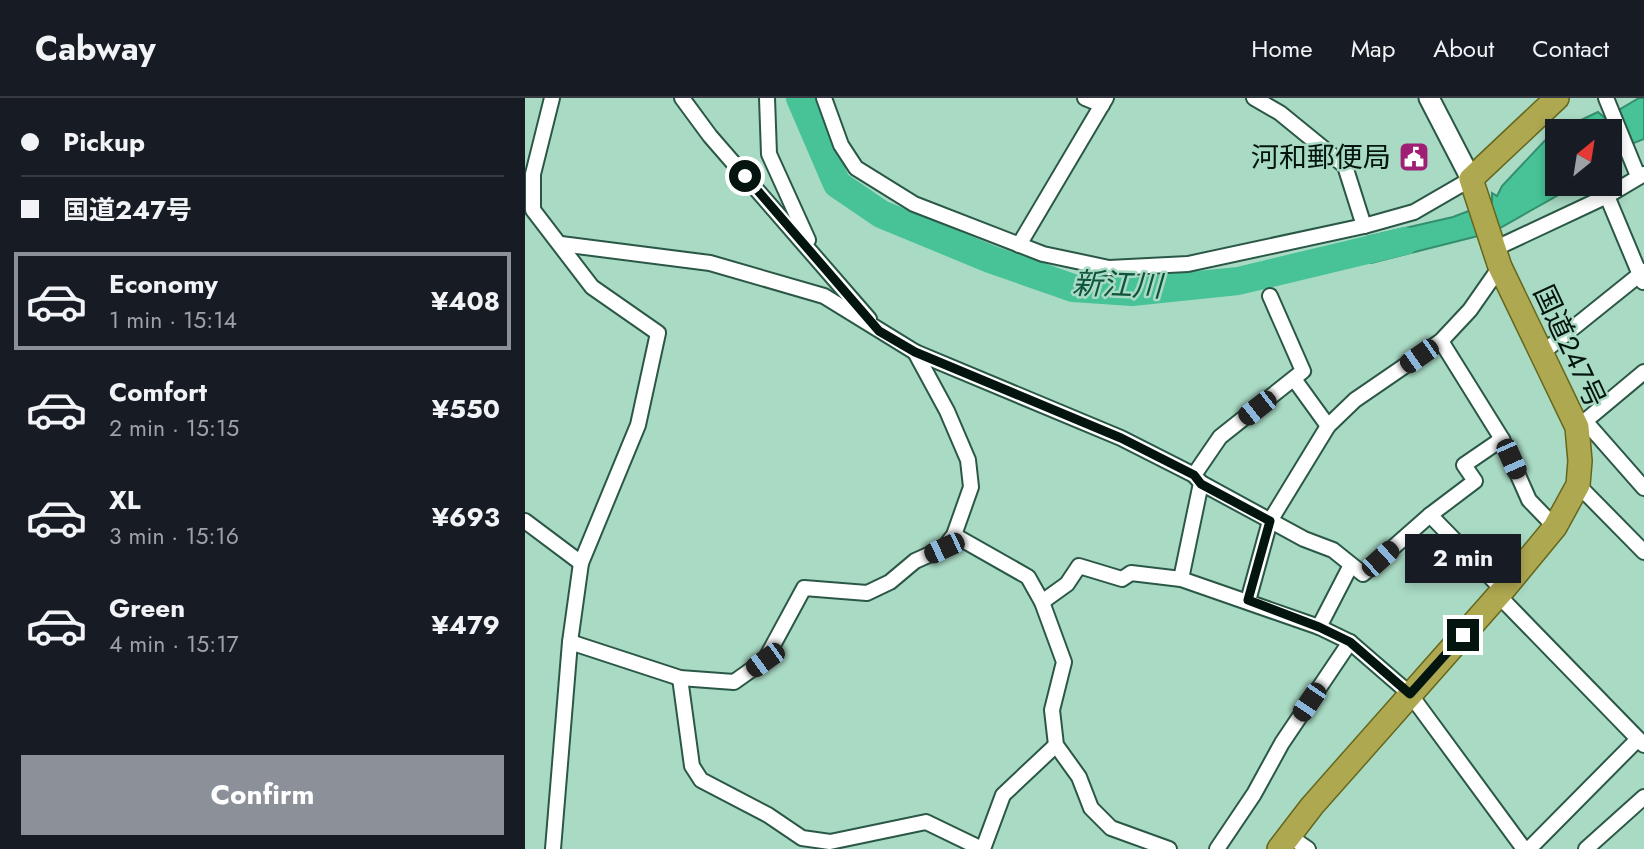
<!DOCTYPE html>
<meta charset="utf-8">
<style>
:root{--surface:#171b24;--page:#20242c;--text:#f1f3f6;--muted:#9ea1a6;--line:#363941;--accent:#8c9099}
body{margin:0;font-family:Jost,"Noto Sans JP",sans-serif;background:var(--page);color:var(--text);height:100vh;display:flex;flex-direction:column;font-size:26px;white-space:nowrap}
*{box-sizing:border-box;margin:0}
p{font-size:23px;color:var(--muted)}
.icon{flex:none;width:38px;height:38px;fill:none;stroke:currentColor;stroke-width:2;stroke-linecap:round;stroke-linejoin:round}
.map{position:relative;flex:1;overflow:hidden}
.panel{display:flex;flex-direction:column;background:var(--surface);width:525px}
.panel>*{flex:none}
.top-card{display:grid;align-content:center;height:154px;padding:0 21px;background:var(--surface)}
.needle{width:46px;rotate:30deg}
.fabs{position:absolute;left:1020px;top:21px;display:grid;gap:14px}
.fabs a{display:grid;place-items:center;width:77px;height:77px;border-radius:0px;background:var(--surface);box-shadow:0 4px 10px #0003;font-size:35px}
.end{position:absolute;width:32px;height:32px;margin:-16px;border:9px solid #03150e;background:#fff;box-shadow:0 0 0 4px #fff}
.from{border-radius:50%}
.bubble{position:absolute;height:49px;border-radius:0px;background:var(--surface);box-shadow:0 4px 10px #0003;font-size:23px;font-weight:700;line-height:49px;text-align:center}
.car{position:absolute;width:21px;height:42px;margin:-21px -10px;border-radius:9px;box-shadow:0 0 5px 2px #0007;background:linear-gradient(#222 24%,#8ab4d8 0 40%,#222 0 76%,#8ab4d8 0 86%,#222 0)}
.top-card b{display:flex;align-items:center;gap:24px;height:66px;font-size:26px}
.top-card b+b{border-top:2px solid var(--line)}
.top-card i{width:18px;height:18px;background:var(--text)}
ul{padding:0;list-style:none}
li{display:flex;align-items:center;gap:21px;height:98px;margin:0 14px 10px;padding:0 7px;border:4px solid transparent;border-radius:0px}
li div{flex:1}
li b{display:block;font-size:26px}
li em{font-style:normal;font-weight:700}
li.active{border-color:var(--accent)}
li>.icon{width:63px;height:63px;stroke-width:1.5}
.action{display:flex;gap:14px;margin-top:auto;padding:14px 21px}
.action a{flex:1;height:80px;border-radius:0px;background:var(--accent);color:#fff;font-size:28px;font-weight:700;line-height:80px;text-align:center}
header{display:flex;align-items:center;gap:42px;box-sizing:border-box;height:98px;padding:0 35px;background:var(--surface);border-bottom:2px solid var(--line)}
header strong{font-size:33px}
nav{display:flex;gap:38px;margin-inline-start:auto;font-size:24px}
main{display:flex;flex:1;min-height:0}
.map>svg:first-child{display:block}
.water{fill:#47c397;stroke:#338f6e;stroke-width:2}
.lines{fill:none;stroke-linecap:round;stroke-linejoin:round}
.river{stroke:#47c397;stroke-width:28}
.minor-casing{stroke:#2b5846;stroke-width:18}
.secondary-casing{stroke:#2b5846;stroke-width:23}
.trunk-casing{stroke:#65671c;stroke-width:26}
.minor{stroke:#fff;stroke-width:14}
.secondary{stroke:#fff;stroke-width:19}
.trunk{stroke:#aea850;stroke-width:23}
.route{stroke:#03150e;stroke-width:9}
.labels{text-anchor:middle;stroke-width:5;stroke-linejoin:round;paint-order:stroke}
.poi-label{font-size:28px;fill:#03150e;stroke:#a9dac4;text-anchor:end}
.street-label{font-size:28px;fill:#03150e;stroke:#a9dac4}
.water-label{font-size:30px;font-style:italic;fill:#11543e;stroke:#a9dac4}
</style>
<header>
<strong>Cabway</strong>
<nav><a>Home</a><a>Map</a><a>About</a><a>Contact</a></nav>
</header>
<main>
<section class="panel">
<div class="top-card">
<b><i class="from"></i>Pickup</b>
<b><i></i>国道247号</b>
</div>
<ul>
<li class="active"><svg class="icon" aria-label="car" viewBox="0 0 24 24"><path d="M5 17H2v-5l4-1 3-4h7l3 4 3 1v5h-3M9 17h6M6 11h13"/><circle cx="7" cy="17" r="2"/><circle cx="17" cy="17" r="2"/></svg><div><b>Economy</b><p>1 min · 15:14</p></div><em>¥408</em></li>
<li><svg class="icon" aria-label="car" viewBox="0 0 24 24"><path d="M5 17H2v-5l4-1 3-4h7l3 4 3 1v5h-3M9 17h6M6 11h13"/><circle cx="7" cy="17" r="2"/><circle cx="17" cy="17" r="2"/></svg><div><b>Comfort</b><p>2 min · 15:15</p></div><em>¥550</em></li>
<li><svg class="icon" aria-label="car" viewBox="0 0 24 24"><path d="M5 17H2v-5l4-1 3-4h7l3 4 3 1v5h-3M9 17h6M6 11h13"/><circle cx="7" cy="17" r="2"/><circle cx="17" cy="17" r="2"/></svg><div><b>XL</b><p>3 min · 15:16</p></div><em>¥693</em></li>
<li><svg class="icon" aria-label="car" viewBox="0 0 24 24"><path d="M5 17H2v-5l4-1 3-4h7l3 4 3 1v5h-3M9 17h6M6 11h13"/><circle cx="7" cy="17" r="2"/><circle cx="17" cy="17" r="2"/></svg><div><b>Green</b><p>4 min · 15:17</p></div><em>¥479</em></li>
</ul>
<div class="action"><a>Confirm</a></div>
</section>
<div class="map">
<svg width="1119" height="751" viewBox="0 0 1119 751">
<rect width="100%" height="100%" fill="#a9dac4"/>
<path class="water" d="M1114,0H1119V41L1091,52L1095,65L1085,70V33H1032V86H1053L975,130L953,138L846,165L841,139L928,119L967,104V95L972,98L977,88L1026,36L1073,14L1080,20Z"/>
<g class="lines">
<path class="river" d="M275,0L312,86L356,116L465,161L548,190L607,194L713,183L880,143"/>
<g class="minor-casing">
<g id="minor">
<path d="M27,0L8,76V112L67,189L133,235L113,327L56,465L45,544L28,751"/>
<path d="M157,0L185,38L344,221"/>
<path d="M242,0L244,56L283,142"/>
<path d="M299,0L316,47L331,70L389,106L518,156L584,170L663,166L839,128L889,114L946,81"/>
<path d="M560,0L577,7"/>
<path d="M729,0L755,15L820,68L839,128"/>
<path d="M1081,0L1113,78"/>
<path d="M1082,98L1118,184"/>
<path d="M36,146L185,165L299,198L390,254L596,340L669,377L676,385L656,481"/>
<path d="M494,147L581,0"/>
<path d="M969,151L1082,98L1119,76"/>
<path d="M916,243L977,341L1004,402L1030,429"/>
<path d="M1017,255L1119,173"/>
<path d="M769,281L803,328"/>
<path d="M1060,323L1119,390"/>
<path d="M1053,329L1119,274"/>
<path d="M669,377L695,339L778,273L745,198"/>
<path d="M676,385L779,441L808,452L838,476L905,417L950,383L939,367L977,341"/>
<path d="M1053,387L1119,454"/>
<path d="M905,417L978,492"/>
<path d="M0,423L56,465"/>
<path d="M429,437L503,479L517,504L539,564L527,612L531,647L554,679L566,710L586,730L644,751"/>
<path d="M973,497L1119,647"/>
<path d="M723,503L745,423L803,328L830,302L916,243L945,212L975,169"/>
<path d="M517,504L542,486L554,468L597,481L606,475L656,481L794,529L825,544L885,596L999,751"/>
<path d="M794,529L826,467"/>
<path d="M45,544L155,580L209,584L240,562L279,490L342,495L365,484L390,463L419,450L429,437L446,389L443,362L422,313L390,254"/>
<path d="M155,580L167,668L176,682L243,717L277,740L305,744L401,724L457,751"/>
<path d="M763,737L783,751"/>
<path d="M458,751L478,697L531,647"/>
<path d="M692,751L729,696L757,645L825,544"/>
<path d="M1004,751L1113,641"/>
<path d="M1061,751L1119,699"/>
</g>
</g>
<g class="secondary-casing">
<path id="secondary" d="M904,0L946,81"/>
</g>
<g class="trunk-casing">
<path id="trunk" d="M754,751L787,708L978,492L1030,429L1053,387L1055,363L1052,329L975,169L946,81L1032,0"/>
</g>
<use href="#minor" class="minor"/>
<use href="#secondary" class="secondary"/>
<use href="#trunk" class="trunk"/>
</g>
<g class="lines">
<path class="route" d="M220,78L354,233L390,254L596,340L669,377L676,386L745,423L723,502L794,529L825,544L885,596L938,537"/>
</g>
<defs>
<g id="civic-square" transform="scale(1.575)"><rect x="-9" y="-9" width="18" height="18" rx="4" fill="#9e1f73" stroke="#a9dac4"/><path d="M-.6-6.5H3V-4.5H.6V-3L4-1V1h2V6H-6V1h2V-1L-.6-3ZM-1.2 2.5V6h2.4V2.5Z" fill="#fff"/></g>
</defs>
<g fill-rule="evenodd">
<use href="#civic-square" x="889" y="59"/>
</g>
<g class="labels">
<g class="poi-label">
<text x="866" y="69">河和郵便局</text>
</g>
<g class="street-label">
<text transform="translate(1045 248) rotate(65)" y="10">国道247号</text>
</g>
<g class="water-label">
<text transform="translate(592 187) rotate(2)" y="10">新江川</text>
</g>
</g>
</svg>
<div class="fabs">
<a><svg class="needle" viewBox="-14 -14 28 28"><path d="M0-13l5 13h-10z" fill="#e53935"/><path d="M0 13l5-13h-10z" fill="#9ea1a6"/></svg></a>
</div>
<i class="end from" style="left:220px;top:78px"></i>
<i class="end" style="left:938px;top:537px"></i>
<div class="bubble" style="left:880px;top:436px;width:116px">2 min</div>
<i class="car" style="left:894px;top:258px;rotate:235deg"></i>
<i class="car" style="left:732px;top:310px;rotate:232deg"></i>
<i class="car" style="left:986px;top:361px;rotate:156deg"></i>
<i class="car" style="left:419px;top:450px;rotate:245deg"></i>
<i class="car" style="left:855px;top:461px;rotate:48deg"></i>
<i class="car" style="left:240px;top:562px;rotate:234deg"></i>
<i class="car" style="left:784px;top:604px;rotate:214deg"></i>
</div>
</main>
